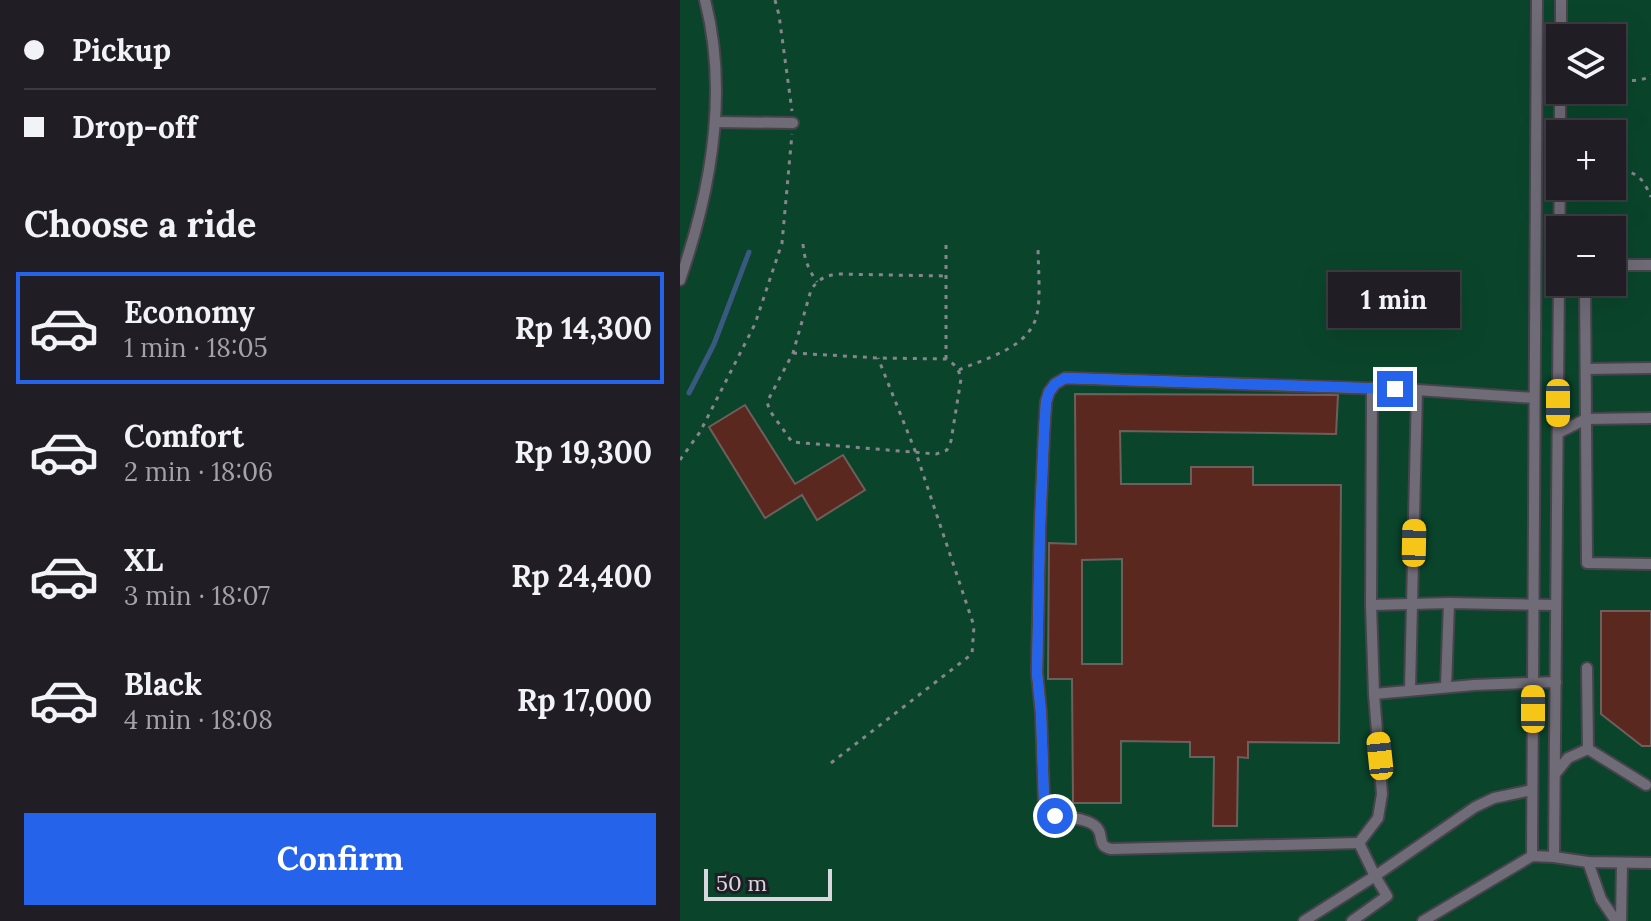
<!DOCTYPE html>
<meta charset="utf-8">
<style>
:root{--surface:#201d25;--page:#2d2a32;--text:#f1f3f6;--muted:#a2a2a7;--line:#3d3b42;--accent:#2563eb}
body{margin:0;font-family:Lora,serif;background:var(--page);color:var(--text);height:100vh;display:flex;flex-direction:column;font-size:30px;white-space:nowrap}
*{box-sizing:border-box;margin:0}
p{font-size:26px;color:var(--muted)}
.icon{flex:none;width:44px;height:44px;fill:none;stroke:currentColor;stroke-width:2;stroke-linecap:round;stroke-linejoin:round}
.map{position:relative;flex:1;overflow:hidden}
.sheet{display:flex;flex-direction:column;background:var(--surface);width:680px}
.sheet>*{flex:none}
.guide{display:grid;align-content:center;height:176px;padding:0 24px;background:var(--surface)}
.fabs{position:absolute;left:866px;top:24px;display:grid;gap:16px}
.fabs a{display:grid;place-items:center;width:80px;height:80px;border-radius:0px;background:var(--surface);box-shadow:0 8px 32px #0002,0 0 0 2px var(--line);font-size:40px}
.scale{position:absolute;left:24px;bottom:20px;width:128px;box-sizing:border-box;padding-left:8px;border:4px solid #dad8df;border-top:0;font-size:22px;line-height:28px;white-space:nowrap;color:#dad8df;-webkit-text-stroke:6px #201d27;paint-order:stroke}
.end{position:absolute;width:36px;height:36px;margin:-18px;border:10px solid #2563eb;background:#fff;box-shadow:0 0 0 4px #fff}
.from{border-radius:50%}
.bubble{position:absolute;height:56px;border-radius:0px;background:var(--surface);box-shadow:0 8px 32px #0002,0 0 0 2px var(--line);font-size:26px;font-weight:700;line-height:56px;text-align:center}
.car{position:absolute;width:24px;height:48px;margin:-24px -12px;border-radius:10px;box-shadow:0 0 6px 2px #0007;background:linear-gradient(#f5c518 24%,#345 0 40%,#f5c518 0 76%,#345 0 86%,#f5c518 0)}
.guide b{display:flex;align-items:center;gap:28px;height:76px;font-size:30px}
.guide b+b{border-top:2px solid var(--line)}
.guide i{width:20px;height:20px;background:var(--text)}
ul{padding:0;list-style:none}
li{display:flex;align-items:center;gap:24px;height:112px;margin:0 16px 12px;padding:0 8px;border:4px solid transparent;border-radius:0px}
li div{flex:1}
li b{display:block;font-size:30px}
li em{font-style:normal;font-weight:700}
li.active{border-color:var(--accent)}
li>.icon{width:72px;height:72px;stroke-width:1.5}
h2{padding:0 24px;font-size:36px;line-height:96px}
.cta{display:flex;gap:16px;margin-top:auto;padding:16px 24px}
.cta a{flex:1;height:92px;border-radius:0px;background:var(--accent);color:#fff;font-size:32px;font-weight:700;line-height:92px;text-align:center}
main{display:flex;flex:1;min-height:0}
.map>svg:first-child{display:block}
.green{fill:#0a452b;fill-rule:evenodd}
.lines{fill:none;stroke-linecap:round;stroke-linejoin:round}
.stream{stroke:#395981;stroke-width:5}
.building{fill:#5a281f;stroke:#6d5f5c;stroke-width:2;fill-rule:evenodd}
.service-casing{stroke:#47434c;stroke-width:14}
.path{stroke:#87858d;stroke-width:3;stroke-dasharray:4 6;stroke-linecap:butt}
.service{stroke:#6f6c78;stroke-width:10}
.route{stroke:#2563eb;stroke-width:10}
</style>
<main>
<section class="sheet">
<div class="guide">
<b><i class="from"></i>Pickup</b>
<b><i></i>Drop-off</b>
</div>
<h2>Choose a ride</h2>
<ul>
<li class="active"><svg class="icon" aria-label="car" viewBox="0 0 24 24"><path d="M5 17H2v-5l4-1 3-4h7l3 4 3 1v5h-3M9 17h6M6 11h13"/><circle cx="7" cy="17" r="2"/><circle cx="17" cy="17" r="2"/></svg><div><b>Economy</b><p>1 min · 18:05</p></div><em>Rp 14,300</em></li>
<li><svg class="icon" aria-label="car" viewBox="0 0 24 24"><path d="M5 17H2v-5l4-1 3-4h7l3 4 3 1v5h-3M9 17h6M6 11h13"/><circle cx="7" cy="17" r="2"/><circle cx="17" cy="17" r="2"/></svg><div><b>Comfort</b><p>2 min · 18:06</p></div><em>Rp 19,300</em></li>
<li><svg class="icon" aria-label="car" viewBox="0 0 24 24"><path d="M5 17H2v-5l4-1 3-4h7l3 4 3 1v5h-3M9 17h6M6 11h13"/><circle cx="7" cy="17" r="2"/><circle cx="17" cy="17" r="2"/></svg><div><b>XL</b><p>3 min · 18:07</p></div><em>Rp 24,400</em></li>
<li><svg class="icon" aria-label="car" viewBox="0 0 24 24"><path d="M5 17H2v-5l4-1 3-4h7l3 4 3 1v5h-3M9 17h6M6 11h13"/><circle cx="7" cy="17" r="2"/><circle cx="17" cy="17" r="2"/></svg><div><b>Black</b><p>4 min · 18:08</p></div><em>Rp 17,000</em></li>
</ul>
<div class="cta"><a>Confirm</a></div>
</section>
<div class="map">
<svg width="971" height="921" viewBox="0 0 971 921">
<rect width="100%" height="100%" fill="#2a2731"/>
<path class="green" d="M0,0H971V921H0ZM880,38H932V90H880ZM880,134H932V186H880ZM880,230H932V282H880Z"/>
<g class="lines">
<path class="stream" d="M9,393L34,344L69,252"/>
</g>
<g class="building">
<path d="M395,394L658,395L656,434L440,431L441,484H511V467H573V485H661L659,743L568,742V758L558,757L557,826H533L534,757H510V742L441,741V803H393L392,679H368L369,543L396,544ZM442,559V664H402V560Z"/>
<path d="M65,405L115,484L163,455L185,490L137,520L122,495L85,518L29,427Z"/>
<path d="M921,611H971V746H962L921,714Z"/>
</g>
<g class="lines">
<g class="service-casing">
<g id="service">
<path d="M881,38V0"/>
<path d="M35,122L113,123"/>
<path d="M880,134V90"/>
<path d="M932,265H971"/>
<path d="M0,280C31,191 49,93 25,0"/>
<path d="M905,282L907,563L971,564"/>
<path d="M906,369L971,368"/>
<path d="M878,433L906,419L971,418"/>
<path d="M691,605L769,603L876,605"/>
<path d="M907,668L908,749L966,785"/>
<path d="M766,687L769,603"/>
<path d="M730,689L737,390"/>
<path d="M694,694L794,685L876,682"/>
<path d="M875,774L888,758L908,749"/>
<path d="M679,843L431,849C415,846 426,833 414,825C402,816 382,819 369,813L364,800L361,713L357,673L360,526L364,433L366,402L369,392L375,384L385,378L737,390L854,398"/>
<path d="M852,856L857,0"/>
<path d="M874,857L880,162"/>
<path d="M908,862L921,899L936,921"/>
<path d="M624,921L695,876L795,807L814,798L852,790"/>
<path d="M672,921L707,896L695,876L679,843L698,818L702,794L694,694L691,605L692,388"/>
<path d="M743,921L852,856L874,857L908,862L971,863"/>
<path d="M941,921L942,863"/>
</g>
</g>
<g class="path">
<path d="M95,0L99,15L112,111"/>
<path d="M932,80C945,80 961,83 971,75"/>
<path d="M932,169C956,171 962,176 971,197"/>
<path d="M123,244C124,258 128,269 137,282"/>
<path d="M266,245V359"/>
<path d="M113,353L198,358L266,359C275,364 279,369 281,379L271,441L267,450L256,454L112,442L90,411L87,402L113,353L131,290C138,279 145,276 157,274L266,276"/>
<path d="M279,370C306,358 350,348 357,314C361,298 358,264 358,246"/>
<path d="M0,460L20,432L75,324L102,243L112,134"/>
<path d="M151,763L292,654L294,626L236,453L198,358"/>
</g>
<use href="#service" class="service"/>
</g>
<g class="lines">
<path class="route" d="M375,816C367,812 365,808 364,800L361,713L357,673L360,526L364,433L366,402L369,392L375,384L385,378L715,389"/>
</g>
</svg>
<div class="fabs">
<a><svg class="icon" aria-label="layers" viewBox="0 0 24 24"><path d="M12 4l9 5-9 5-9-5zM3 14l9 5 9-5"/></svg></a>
<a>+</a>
<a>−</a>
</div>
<div class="scale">50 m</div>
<i class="end from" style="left:375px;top:816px"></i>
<i class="end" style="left:715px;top:389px"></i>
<div class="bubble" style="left:648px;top:272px;width:132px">1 min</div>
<i class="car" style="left:878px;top:403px;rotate:180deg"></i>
<i class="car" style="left:734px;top:543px;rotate:1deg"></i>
<i class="car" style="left:853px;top:709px;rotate:0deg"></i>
<i class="car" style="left:700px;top:756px;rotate:354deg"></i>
</div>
</main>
